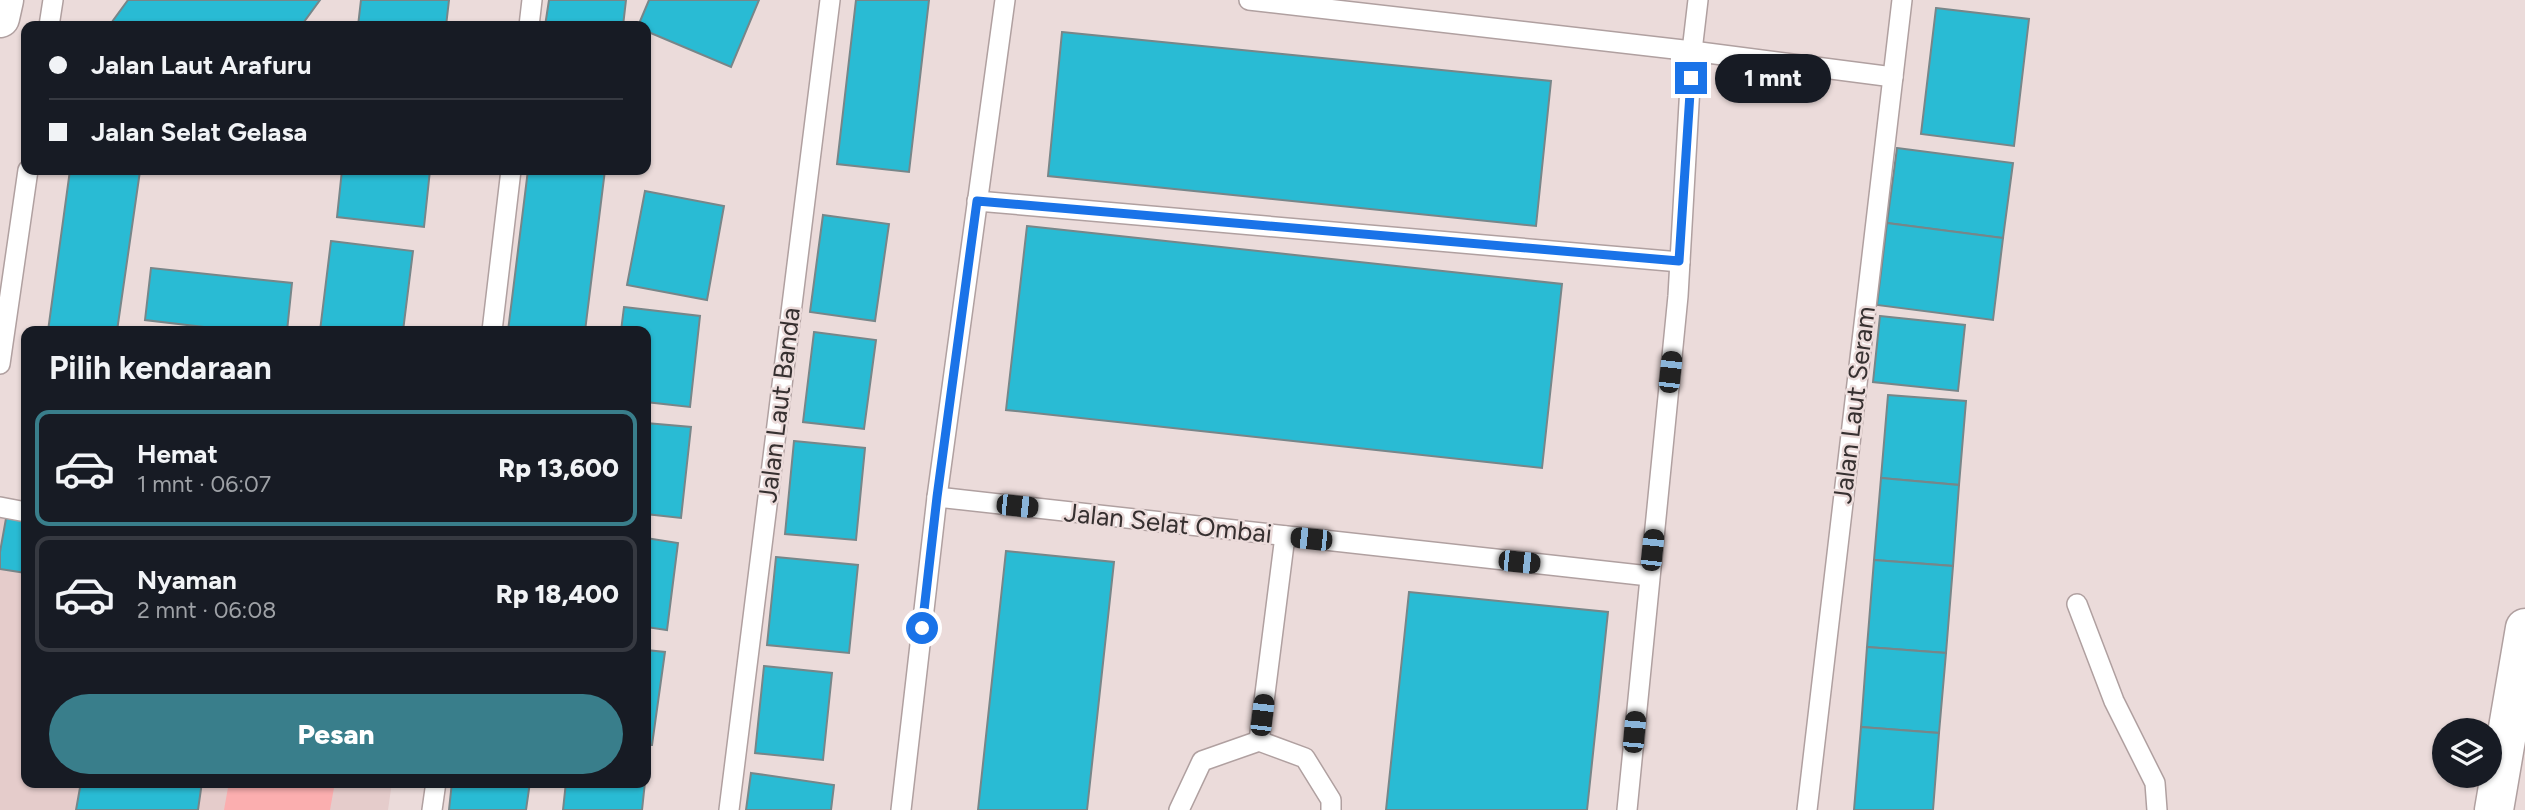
<!DOCTYPE html>
<html lang="id">
<meta charset="utf-8">
<style>
:root{--surface:#171b24;--page:#20242c;--text:#f1f3f6;--muted:#9ea1a6;--line:#363941;--accent:#397e8b}
body{margin:0;font-family:Figtree,sans-serif;background:var(--page);color:var(--text);height:100vh;display:flex;flex-direction:column;font-size:26px;white-space:nowrap}
*{box-sizing:border-box;margin:0}
p{font-size:23px;color:var(--muted)}
.icon{flex:none;width:38px;height:38px;fill:none;stroke:currentColor;stroke-width:2;stroke-linecap:round;stroke-linejoin:round}
.map{position:relative;flex:1;overflow:hidden}
.side{position:absolute;left:21px;top:326px;width:630px;height:462px;display:flex;flex-direction:column;background:var(--surface);border-radius:14px;box-shadow:0 2px 5px #0004}
.side>*{flex:none}
.top-card{position:absolute;left:21px;top:21px;width:630px;height:154px;border-radius:14px;box-shadow:0 2px 5px #0004;display:grid;align-content:center;height:154px;padding:0 28px;background:var(--surface)}
.fabs{position:absolute;left:2432px;top:718px;display:grid;gap:14px}
.fabs a{display:grid;place-items:center;width:70px;height:70px;border-radius:50%;background:var(--surface);box-shadow:0 2px 5px #0004;font-size:35px}
.end{position:absolute;width:32px;height:32px;margin:-16px;border:9px solid #1a73e8;background:#fff;box-shadow:0 0 0 4px #fff}
.from{border-radius:50%}
.bubble{position:absolute;height:49px;border-radius:24px;background:var(--surface);box-shadow:0 2px 5px #0004;font-size:23px;font-weight:800;line-height:49px;text-align:center}
.car{position:absolute;width:21px;height:42px;margin:-21px -10px;border-radius:9px;box-shadow:0 0 5px 2px #0007;background:linear-gradient(#222 24%,#8ab4d8 0 40%,#222 0 76%,#8ab4d8 0 86%,#222 0)}
.top-card b{display:flex;align-items:center;gap:24px;height:66px;font-size:26px}
.top-card b+b{border-top:2px solid var(--line)}
.top-card i{width:18px;height:18px;background:var(--text)}
ul{padding:0;list-style:none}
li{display:flex;align-items:center;gap:21px;height:116px;margin:0 14px 10px;padding:0 14px;border:4px solid var(--line);border-radius:14px}
li div{flex:1}
li b{display:block;font-size:26px}
li em{font-style:normal;font-weight:800}
li.current{border-color:var(--accent)}
li>.icon{width:63px;height:63px;stroke-width:1.5}
h2{padding:0 28px;font-size:32px;line-height:84px}
.cta{display:flex;gap:14px;margin-top:auto;padding:14px 28px}
.cta a{flex:1;height:80px;border-radius:42px;background:var(--accent);color:#fff;font-size:28px;font-weight:800;line-height:80px;text-align:center}
.map>svg:first-child{display:block}
.built{fill:#e5cccb}
.green{fill:#fbaeaf}
.building{fill:#29bbd4;stroke:#778689;stroke-width:2}
.lines{fill:none;stroke-linecap:round;stroke-linejoin:round}
.service-casing{stroke:#b0a0a0;stroke-width:22}
.minor-casing{stroke:#b0a0a0;stroke-width:41}
.service{stroke:#fff;stroke-width:19}
.minor{stroke:#fff;stroke-width:38}
.route{stroke:#1a73e8;stroke-width:9}
.labels{text-anchor:middle;stroke-width:5;stroke-linejoin:round;paint-order:stroke}
.street-label{font-size:26px;fill:#363030;stroke:#ebdbda}
</style>
<div class="map">
<svg width="2525" height="810" viewBox="0 0 2525 810">
<rect width="100%" height="100%" fill="#ebdbda"/>
<path class="built" d="M0,504L26,508V782H392L388,810H0Z"/>
<path class="green" d="M229,782H335L330,810H224Z"/>
<g class="building">
<path d="M128,0H320L301,26H109Z"/>
<path d="M361,0H449L446,26H358Z"/>
<path d="M549,0H626L623,26H545Z"/>
<path d="M649,0H759L731,67L646,31V26H638Z"/>
<path d="M856,0H929L909,172L837,164Z"/>
<path d="M1936,8L2029,19L2014,146L1921,134Z"/>
<path d="M1062,32L1551,81L1536,226L1048,176Z"/>
<path d="M1897,148L2013,163L2003,238L1887,223Z"/>
<path d="M70,170L140,171L117,331H48Z"/>
<path d="M342,170H430L424,227L337,217Z"/>
<path d="M528,170H605L585,331H508Z"/>
<path d="M645,191L724,206L707,300L627,285Z"/>
<path d="M823,215L889,224L875,321L810,312Z"/>
<path d="M1887,223L2003,238L1993,320L1877,305Z"/>
<path d="M1027,226L1562,284L1542,468L1006,410Z"/>
<path d="M331,241L413,251L403,331H320Z"/>
<path d="M151,268L292,283L287,331H238L145,320Z"/>
<path d="M624,307L700,316L690,407L646,402V331H621Z"/>
<path d="M1880,316L1965,325L1958,391L1873,382Z"/>
<path d="M814,332L876,340L864,429L803,422Z"/>
<path d="M1888,395L1966,401L1959,485L1881,478Z"/>
<path d="M646,423L691,427L681,518L646,514Z"/>
<path d="M794,441L865,448L856,540L785,534Z"/>
<path d="M1881,478L1959,485L1953,566L1874,560Z"/>
<path d="M7,513L26,516V573L0,569V552Z"/>
<path d="M646,538L678,543L667,630L646,627Z"/>
<path d="M1006,551L1114,562L1087,810H978Z"/>
<path d="M776,557L858,565L849,653L767,645Z"/>
<path d="M1874,560L1953,566L1946,653L1867,647Z"/>
<path d="M1409,592L1608,612L1587,810H1386Z"/>
<path d="M1867,647L1946,653L1939,733L1861,727Z"/>
<path d="M646,650L665,652L652,745H646Z"/>
<path d="M764,666L832,673L823,760L755,753Z"/>
<path d="M1861,727L1939,733L1933,810H1854Z"/>
<path d="M751,773L834,785L831,810H746Z"/>
<path d="M81,782H202L198,810H76Z"/>
<path d="M452,782H530L526,810H449Z"/>
<path d="M566,782H645L642,810H563Z"/>
</g>
<g class="lines">
<g class="service-casing">
<g id="service">
<path d="M1249,0L1692,51L1698,0"/>
<path d="M49,26L53,0"/>
<path d="M529,26L532,0"/>
<path d="M977,201L1680,262"/>
<path d="M492,331L511,170"/>
<path d="M0,364L28,170"/>
<path d="M937,497L1649,576"/>
<path d="M0,507L26,512"/>
<path d="M2077,604L2114,701L2155,783L2157,810"/>
<path d="M1259,741L1285,536"/>
<path d="M432,810L436,782"/>
<path d="M729,810L830,0"/>
<path d="M901,810L937,497L1005,0"/>
<path d="M1179,810L1202,761L1259,741L1305,758L1331,800V810"/>
<path d="M1627,810L1678,296L1692,51L1893,77"/>
<path d="M1807,810L1902,0"/>
</g>
</g>
<g class="minor-casing">
<g id="minor">
<path d="M0,18L4,0"/>
<path d="M2494,810L2525,628"/>
</g>
</g>
<use href="#service" class="service"/>
<use href="#minor" class="minor"/>
</g>
<g class="lines">
<path class="route" d="M922,628L937,497L977,201L1679,261L1691,78"/>
</g>
<g class="labels">
<g class="street-label">
<text transform="translate(779 405) rotate(-83)" y="9">Jalan Laut Banda</text>
<text transform="translate(1854 405) rotate(-83)" y="9">Jalan Laut Seram</text>
<text transform="translate(1168 523) rotate(6)" y="9">Jalan Selat Ombai</text>
</g>
</g>
</svg>
<div class="fabs">
<a><svg class="icon" aria-label="layers" viewBox="0 0 24 24"><path d="M12 4l9 5-9 5-9-5zM3 14l9 5 9-5"/></svg></a>
</div>
<i class="end from" style="left:922px;top:628px"></i>
<i class="end" style="left:1691px;top:78px"></i>
<div class="bubble" style="left:1715px;top:54px;width:116px">1 mnt</div>
<i class="car" style="left:1670px;top:372px;rotate:6deg"></i>
<i class="car" style="left:1017px;top:506px;rotate:96deg"></i>
<i class="car" style="left:1311px;top:539px;rotate:276deg"></i>
<i class="car" style="left:1652px;top:550px;rotate:6deg"></i>
<i class="car" style="left:1519px;top:562px;rotate:96deg"></i>
<i class="car" style="left:1262px;top:715px;rotate:7deg"></i>
<i class="car" style="left:1634px;top:732px;rotate:5deg"></i>
<div class="top-card">
<b><i class="from"></i>Jalan Laut Arafuru</b>
<b><i></i>Jalan Selat Gelasa</b>
</div>
<section class="side">
<h2>Pilih kendaraan</h2>
<ul>
<li class="current"><svg class="icon" aria-label="car" viewBox="0 0 24 24"><path d="M5 17H2v-5l4-1 3-4h7l3 4 3 1v5h-3M9 17h6M6 11h13"/><circle cx="7" cy="17" r="2"/><circle cx="17" cy="17" r="2"/></svg><div><b>Hemat</b><p>1 mnt · 06:07</p></div><em>Rp 13,600</em></li>
<li><svg class="icon" aria-label="car" viewBox="0 0 24 24"><path d="M5 17H2v-5l4-1 3-4h7l3 4 3 1v5h-3M9 17h6M6 11h13"/><circle cx="7" cy="17" r="2"/><circle cx="17" cy="17" r="2"/></svg><div><b>Nyaman</b><p>2 mnt · 06:08</p></div><em>Rp 18,400</em></li>
</ul>
<div class="cta"><a>Pesan</a></div>
</section>
</div>
